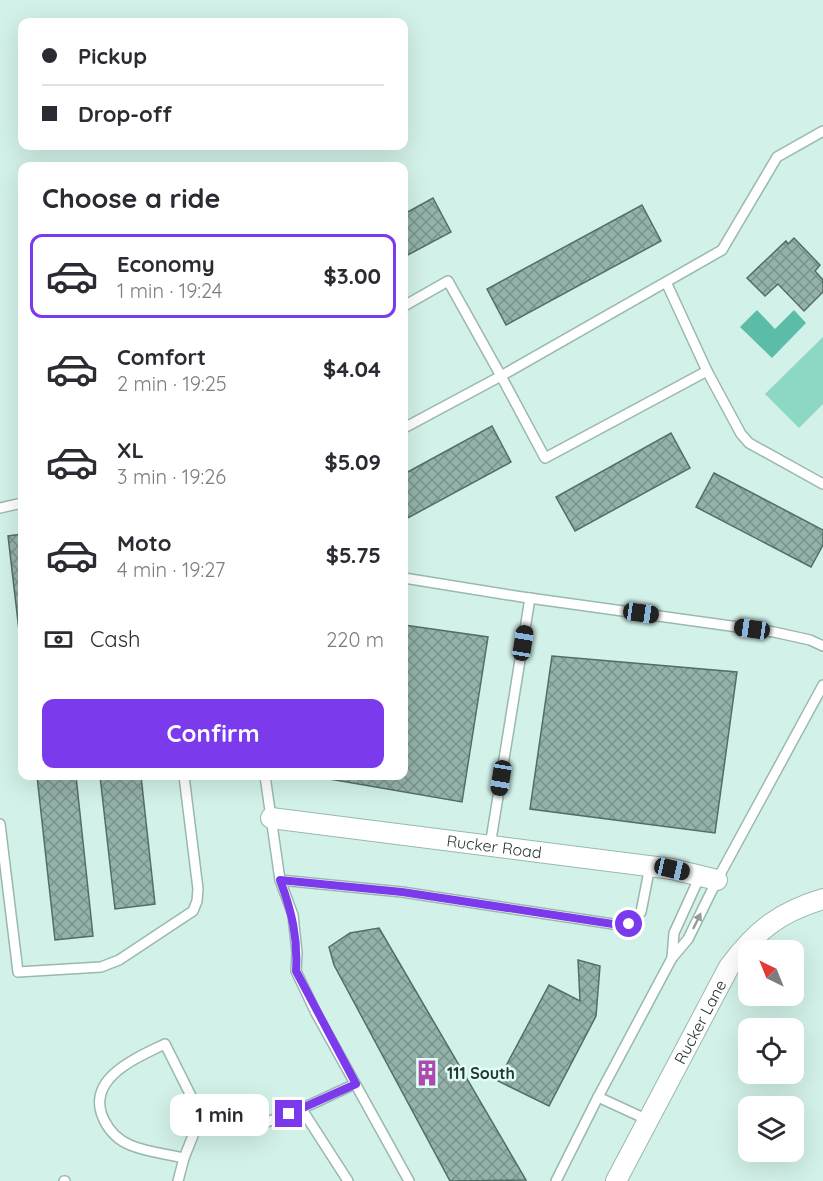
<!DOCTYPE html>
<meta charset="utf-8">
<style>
:root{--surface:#fff;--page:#f2f2f3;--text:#2b2b33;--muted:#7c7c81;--line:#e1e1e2;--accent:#7c3aed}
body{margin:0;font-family:Quicksand,sans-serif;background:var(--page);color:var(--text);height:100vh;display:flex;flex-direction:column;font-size:22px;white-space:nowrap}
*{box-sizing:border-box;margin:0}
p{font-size:20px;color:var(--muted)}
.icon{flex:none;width:33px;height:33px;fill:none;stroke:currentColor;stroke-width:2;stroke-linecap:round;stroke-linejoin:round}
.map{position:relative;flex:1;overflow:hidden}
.details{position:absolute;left:18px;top:162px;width:390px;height:618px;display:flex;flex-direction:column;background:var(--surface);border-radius:12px;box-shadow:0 6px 24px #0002}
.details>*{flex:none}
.top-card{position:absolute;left:18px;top:18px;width:390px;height:132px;border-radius:12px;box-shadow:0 6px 24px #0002;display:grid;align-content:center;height:132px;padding:0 24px;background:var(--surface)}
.needle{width:39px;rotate:317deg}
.controls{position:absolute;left:738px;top:940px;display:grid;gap:12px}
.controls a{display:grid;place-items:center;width:66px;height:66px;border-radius:12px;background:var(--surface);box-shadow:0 6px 24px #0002;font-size:30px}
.end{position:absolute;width:27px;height:27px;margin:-14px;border:8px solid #7c3aed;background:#fff;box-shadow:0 0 0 3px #fff}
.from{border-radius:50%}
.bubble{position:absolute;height:42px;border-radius:12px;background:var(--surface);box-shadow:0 6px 24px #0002;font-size:20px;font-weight:800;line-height:42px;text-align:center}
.car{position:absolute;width:18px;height:36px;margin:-18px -9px;border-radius:8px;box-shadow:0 0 4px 2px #0007;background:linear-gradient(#222 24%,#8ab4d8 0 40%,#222 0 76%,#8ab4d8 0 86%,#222 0)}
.top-card b{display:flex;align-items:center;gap:21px;height:57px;font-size:22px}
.top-card b+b{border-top:2px solid var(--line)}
.top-card i{width:15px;height:15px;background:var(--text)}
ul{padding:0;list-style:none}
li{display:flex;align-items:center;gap:18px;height:84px;margin:0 12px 9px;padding:0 12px;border:3px solid transparent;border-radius:12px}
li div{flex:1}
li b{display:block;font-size:22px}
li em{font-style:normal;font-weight:800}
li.current{border-color:var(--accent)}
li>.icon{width:54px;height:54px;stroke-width:1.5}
h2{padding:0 24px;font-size:27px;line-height:72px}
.pay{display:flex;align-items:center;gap:15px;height:66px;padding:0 24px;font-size:22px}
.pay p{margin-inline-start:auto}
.action{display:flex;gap:12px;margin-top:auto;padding:12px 24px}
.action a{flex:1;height:69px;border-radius:12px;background:var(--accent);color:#fff;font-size:24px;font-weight:800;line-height:69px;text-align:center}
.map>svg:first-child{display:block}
.park{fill:#8dd7c5}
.water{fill:#5bbda8}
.building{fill:url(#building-cross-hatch);stroke:#526e67;stroke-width:1.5}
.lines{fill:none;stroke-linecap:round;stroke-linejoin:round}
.service-casing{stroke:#9ab8b0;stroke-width:12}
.minor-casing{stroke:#9ab8b0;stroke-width:22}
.service{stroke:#fff;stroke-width:9}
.minor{stroke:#fff;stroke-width:20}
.oneway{fill:#949a99}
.route{stroke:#7c3aed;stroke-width:8}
.labels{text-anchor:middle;stroke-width:5;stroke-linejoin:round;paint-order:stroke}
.street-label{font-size:16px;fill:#293633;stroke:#dffff6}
.poi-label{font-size:16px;font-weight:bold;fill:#293633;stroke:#dffff6;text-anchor:start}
</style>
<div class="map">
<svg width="823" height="1181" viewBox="0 0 823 1181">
<defs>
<pattern id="building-cross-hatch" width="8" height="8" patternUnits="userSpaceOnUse" patternTransform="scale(1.5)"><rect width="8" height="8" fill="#94b2aa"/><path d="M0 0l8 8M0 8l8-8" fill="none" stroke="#79928b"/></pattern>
</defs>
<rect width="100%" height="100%" fill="#d2f1e9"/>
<path class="park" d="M823,337V404L799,428L765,394Z"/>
<path class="water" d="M757,310L775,329L794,310L806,323L772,358L740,327Z"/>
<g class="building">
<path d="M433,198L451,232L404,257V214Z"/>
<path d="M642,205L661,241L506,325L487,289Z"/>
<path d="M794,238L820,265L815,271L823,280V292L804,311L778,284L765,296L747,278L786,241L788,244Z"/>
<path d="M492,426L511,462L404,520V474Z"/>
<path d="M671,433L690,468L575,531L556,497Z"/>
<path d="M714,473L823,530V545L811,567L696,507Z"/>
<path d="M22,534V656L8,536Z"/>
<path d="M404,625L488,637L462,802L312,776H404Z"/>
<path d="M552,656L737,672L715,833L530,809Z"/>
<path d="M37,776H76L93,936L55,940Z"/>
<path d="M100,776H141L155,904L115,909Z"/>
<path d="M379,928L526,1180L450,1181L334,965L329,947L350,933Z"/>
<path d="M578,960L600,966L596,1016L549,1106L498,1081L549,985L580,1001Z"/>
</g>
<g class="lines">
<g class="service-casing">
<g id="service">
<path d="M666,282L707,371L545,458L501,376L722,250L777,157L823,131"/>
<path d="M404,306L448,281L501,376L404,428"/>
<path d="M707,371L741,434L749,443L823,484"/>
<path d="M0,508L22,503"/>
<path d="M404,578L522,597L774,632L810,640L823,646"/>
<path d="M265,776L280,880L293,915L297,953L296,971L316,1013L409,1181"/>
<path d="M0,824L18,972L101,967L119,960L193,911L197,901L198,889L184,776"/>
<path d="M490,846L530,598"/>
<path d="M280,880L402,892L613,924H629L641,912L650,866"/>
<path d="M672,958L674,933L700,876"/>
<path d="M301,1108L348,1181"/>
<path d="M648,1120L598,1097L672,958L688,939L717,880L823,685"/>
<path d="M184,1158C167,1154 146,1152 130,1145C118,1140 110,1132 104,1120C84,1079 136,1058 165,1044L195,1104L196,1128"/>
<path d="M64,1181H65"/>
<path d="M178,1181L184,1158L196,1128C256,1137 303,1107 355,1084"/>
<path d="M556,1181L598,1097"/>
</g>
</g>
<g class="minor-casing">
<g id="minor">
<path id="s1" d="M271,818L672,869L717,880"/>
<path id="s2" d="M616,1181L729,967C756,931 779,912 823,899"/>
</g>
</g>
<use href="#service" class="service"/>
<use href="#minor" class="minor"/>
</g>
<defs><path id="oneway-solid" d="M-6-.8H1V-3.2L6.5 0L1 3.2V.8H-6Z" transform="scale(1.5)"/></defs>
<use class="oneway" href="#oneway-solid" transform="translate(697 921) rotate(-64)"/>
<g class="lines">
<path class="route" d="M289,1114L356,1084L296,971C298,938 292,912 280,880L402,892L613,924H629"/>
</g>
<defs>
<g id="building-bare" transform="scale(2.07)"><path d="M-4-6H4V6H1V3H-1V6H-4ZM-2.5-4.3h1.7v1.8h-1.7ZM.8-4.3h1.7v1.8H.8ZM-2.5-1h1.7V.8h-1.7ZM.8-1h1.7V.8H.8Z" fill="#ae49af" stroke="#dffff6" stroke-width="2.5" paint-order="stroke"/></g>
</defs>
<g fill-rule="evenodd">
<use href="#building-bare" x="427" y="1073"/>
</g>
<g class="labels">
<g class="street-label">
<text dy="6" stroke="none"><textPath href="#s1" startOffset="225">Rucker Road</textPath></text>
<text dy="6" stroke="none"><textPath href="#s2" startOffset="180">Rucker Lane</textPath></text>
</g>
<g class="poi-label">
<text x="447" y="1079">111 South</text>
</g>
</g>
</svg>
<div class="controls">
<a><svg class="needle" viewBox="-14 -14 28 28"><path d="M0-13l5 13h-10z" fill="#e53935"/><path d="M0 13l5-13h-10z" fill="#7c7c81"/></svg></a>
<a><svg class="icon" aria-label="locate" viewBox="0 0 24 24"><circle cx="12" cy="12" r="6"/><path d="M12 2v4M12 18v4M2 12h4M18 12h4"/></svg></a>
<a><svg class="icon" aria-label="layers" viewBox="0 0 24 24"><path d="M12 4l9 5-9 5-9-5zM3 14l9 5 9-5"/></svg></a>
</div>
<i class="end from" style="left:629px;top:924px"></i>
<i class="end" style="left:289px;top:1114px"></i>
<div class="bubble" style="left:170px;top:1094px;width:99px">1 min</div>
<i class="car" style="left:641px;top:613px;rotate:98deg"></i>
<i class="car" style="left:752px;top:629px;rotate:278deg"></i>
<i class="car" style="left:523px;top:643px;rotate:9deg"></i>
<i class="car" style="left:501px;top:778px;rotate:189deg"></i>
<i class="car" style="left:672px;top:869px;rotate:103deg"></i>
<div class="top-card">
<b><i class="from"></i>Pickup</b>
<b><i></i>Drop-off</b>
</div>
<section class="details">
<h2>Choose a ride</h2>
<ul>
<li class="current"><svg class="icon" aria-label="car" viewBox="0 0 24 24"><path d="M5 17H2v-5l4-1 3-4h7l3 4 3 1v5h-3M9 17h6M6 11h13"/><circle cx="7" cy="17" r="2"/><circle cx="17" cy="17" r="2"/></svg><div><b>Economy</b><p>1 min · 19:24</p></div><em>$3.00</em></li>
<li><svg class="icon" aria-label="car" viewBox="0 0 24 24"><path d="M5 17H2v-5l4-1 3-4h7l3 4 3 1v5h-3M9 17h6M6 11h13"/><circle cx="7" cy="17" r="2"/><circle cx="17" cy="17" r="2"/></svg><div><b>Comfort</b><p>2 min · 19:25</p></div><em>$4.04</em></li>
<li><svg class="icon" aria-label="car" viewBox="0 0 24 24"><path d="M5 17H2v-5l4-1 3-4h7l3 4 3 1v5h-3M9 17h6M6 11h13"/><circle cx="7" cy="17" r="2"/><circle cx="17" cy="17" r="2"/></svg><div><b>XL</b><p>3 min · 19:26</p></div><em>$5.09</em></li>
<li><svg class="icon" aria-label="car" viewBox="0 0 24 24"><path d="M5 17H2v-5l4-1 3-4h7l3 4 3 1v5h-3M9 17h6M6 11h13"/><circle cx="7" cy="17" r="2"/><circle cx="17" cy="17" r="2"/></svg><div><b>Moto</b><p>4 min · 19:27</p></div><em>$5.75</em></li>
</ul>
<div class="pay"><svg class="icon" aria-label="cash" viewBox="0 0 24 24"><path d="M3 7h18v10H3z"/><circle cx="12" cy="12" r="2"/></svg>Cash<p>220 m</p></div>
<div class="action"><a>Confirm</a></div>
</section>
</div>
